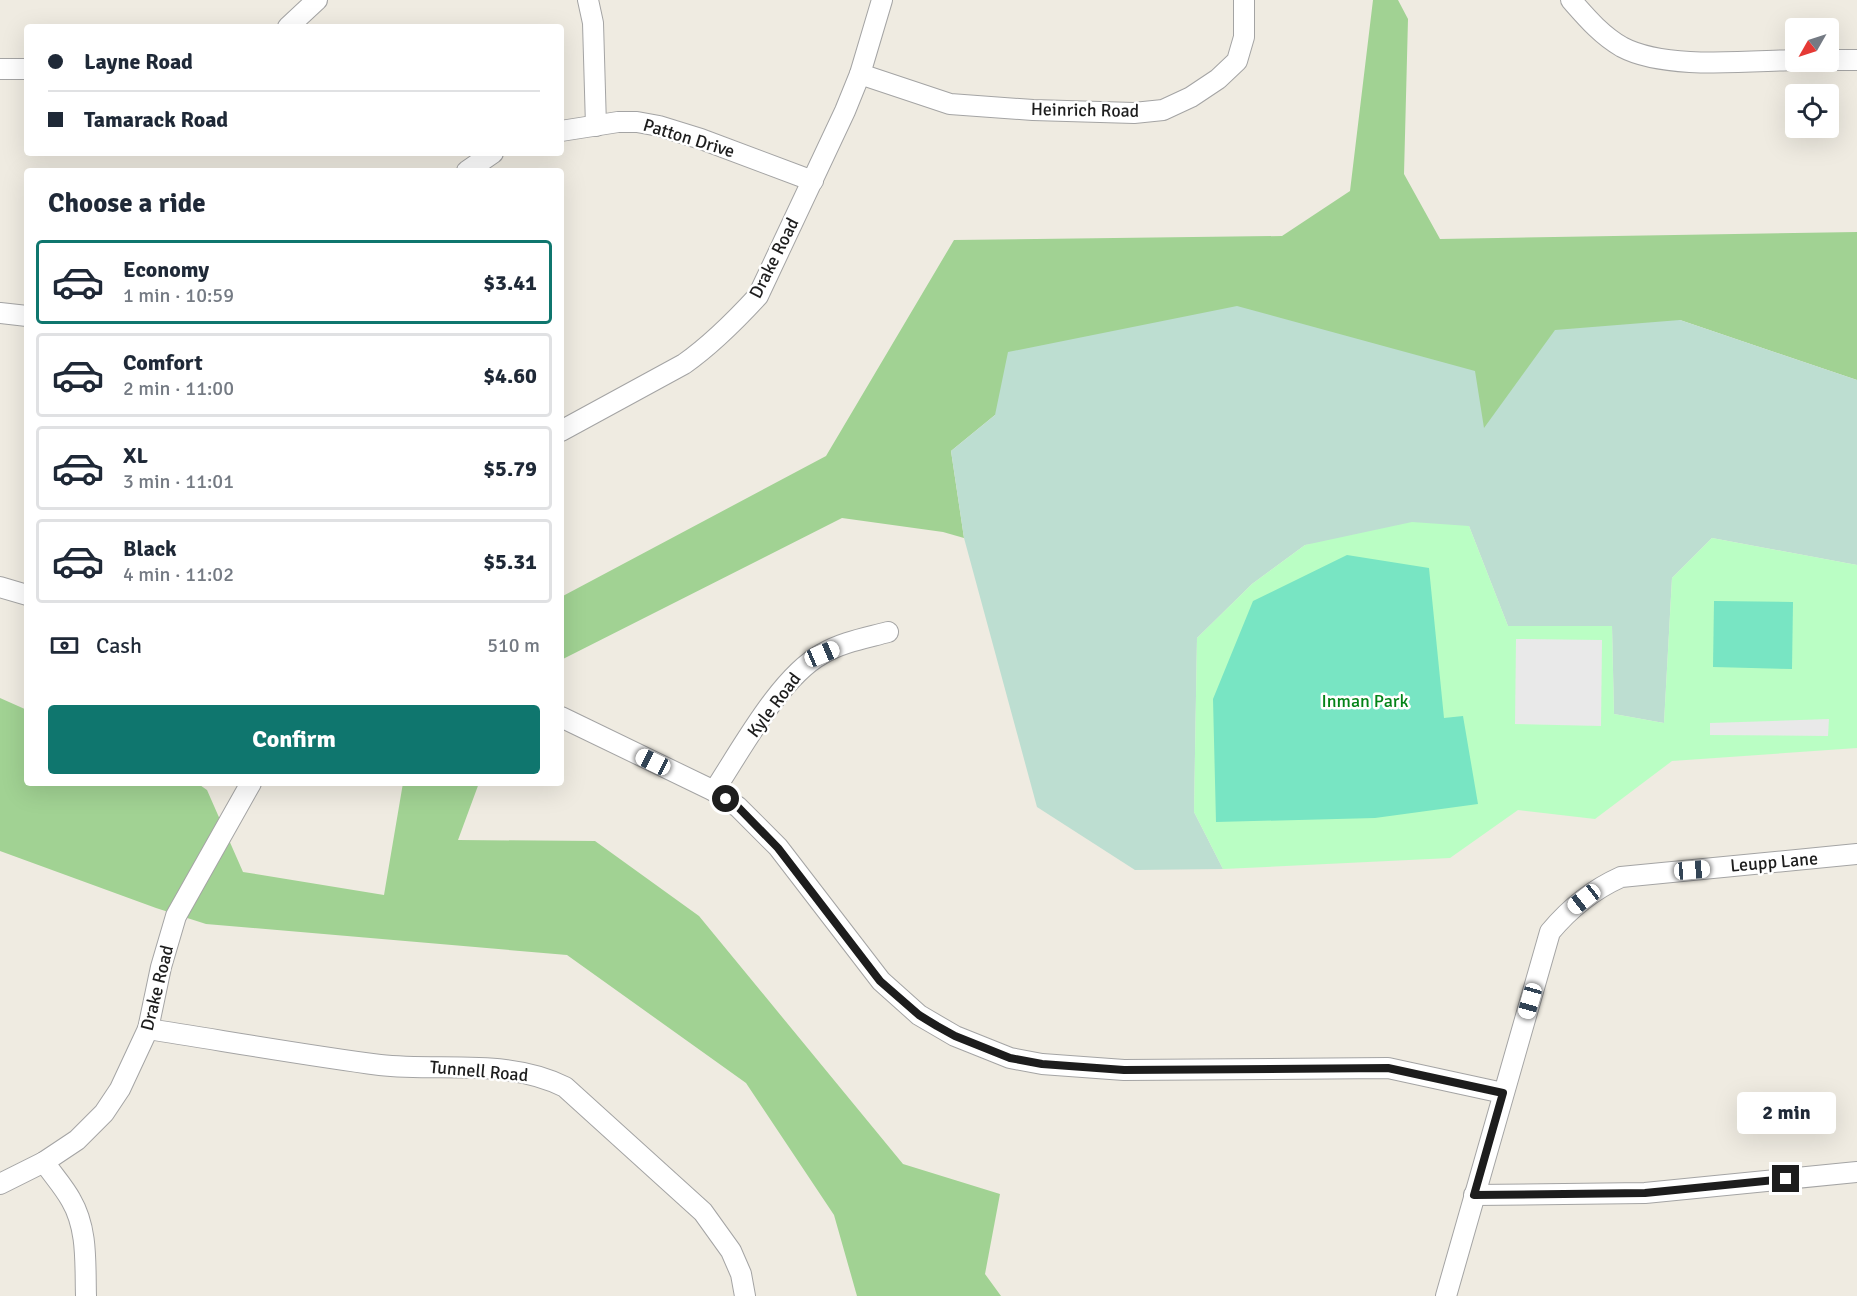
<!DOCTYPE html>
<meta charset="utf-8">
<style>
:root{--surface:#fff;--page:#f6f6f7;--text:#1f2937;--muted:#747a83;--line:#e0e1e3;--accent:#0f766e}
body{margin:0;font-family:Signika,sans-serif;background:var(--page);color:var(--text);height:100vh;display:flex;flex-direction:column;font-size:22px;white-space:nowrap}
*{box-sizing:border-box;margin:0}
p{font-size:20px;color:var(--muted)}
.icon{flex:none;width:33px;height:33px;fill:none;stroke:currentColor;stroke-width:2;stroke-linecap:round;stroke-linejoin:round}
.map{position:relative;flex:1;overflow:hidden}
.details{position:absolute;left:24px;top:168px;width:540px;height:618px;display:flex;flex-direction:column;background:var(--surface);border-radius:6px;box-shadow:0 6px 24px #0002}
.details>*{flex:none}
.banner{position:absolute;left:24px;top:24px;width:540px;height:132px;border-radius:6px;box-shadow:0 6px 24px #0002;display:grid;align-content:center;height:132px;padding:0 24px;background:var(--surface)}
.needle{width:39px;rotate:231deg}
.fabs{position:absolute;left:1785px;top:18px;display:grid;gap:12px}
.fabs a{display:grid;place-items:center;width:54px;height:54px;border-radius:6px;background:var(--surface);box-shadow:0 6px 24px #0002;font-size:30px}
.end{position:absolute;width:27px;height:27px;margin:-14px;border:8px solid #1d1d1d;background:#fff;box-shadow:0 0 0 3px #fff}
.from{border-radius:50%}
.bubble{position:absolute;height:42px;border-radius:6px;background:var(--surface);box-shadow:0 6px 24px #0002;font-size:20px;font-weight:800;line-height:42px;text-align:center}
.car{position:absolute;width:18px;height:36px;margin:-18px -9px;border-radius:8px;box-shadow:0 0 4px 2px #0007;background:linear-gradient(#fff 24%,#345 0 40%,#fff 0 76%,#345 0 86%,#fff 0)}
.banner b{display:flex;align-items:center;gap:21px;height:57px;font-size:22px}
.banner b+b{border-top:2px solid var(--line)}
.banner i{width:15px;height:15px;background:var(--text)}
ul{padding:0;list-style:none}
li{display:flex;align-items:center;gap:18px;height:84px;margin:0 12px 9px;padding:0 12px;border:3px solid var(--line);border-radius:6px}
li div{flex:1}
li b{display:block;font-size:22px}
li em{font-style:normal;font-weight:800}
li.on{border-color:var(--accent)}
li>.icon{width:54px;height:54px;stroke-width:1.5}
h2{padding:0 24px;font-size:27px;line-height:72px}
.pay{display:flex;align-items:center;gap:15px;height:66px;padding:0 24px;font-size:22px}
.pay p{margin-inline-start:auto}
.action{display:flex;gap:12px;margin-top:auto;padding:12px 24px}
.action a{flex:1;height:69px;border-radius:6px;background:var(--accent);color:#fff;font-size:24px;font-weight:800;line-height:69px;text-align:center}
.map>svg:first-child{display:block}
.forest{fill:#a1d293}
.wetland{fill:#bdded1}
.park{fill:#bafec4}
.pitch{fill:#78e5c3}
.parking{fill:#e9e9e9}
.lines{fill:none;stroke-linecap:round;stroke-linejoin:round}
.street-casing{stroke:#a4a4a4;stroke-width:22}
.street{stroke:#fff;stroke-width:20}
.route{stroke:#1d1d1d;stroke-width:8}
.labels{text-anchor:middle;stroke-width:5;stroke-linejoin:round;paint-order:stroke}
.street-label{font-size:18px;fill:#1d1d1d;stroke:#fff}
.park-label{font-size:18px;fill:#038317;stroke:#fff}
</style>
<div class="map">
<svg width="1857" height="1296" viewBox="0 0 1857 1296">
<rect width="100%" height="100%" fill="#efebe1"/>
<g class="forest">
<path d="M1373,0H1398L1408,19L1404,174L1440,239L1857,232V380L1680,320L1483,429L995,415L951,451L964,538L943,532L842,518L561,660V597L826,456L954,240L1282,236L1350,191Z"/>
<path d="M0,698L27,710V783H197L207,790L243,872L384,895L403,783H479L458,840L595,841L699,916L903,1164L1000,1194L985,1274L1001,1296H857L834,1215L746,1083L567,955L206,924L156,908L0,851Z"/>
</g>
<path class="wetland" d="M1237,306L1475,371L1484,428L1555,330L1680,320L1857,380V565L1712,538L1672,578L1664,723L1614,714L1612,626H1508L1469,526L1305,545L1252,584L1197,638L1194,812L1223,869L1135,870L1037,807L964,538L951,451L995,415L1008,352Z"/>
<path class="park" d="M1412,522L1469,526L1508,626H1612L1614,714L1664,723L1672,578L1712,538L1857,565V748L1672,761L1595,819L1518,810L1450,858L1223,869L1194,812L1197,638L1252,584L1305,545Z"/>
<g class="pitch">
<path d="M1347,555L1429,568L1444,718L1463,716L1478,804L1375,818L1216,822L1213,699L1253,601Z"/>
<path d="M1714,601L1793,602L1792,669L1713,667Z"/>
</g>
<g class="parking">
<path d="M1516,639L1602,640L1601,726L1515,724Z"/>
<path d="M1829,719L1828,736L1710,735V723Z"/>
</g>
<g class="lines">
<g class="street-casing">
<g id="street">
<path d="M588,0L593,23L596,126"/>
<path d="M1571,0C1586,17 1601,35 1622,47C1665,70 1747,61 1796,60"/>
<path d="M288,27L317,0"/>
<path d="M1828,60H1857"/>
<path d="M0,69H27"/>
<path d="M860,74L950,104L1033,110L1134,113L1163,110L1191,97L1218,79L1237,61L1244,37V0"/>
<path d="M561,131L618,122H637L659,126L701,139L813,181"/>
<path d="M467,171L493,153"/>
<path d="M0,313L27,316"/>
<path d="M561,431L684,364C711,345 735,321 758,296L845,111L860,74L882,0"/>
<path d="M0,587L27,595"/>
<path d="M561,717L714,791L738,807L778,847L881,981L919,1015L955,1036L1010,1058L1042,1064L1124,1070L1388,1068L1503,1093"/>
<path d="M714,791C741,750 780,677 822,654C842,642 866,638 888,632"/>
<path d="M148,1029C225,1041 303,1055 380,1065C441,1072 508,1058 565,1087L703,1212L731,1251L741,1274L745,1296"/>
<path d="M44,1162C53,1175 64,1187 71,1200C88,1229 85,1264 86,1296"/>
<path d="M0,1184L44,1162L77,1140L104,1113L120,1089L148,1029L161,967L176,916L251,783"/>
<path d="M1474,1195L1645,1193L1857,1172"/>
<path d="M1446,1296L1550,932C1570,908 1592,890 1621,877L1857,854"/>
</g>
</g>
<use href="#street" class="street"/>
</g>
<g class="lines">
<path class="route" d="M726,799L738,807L778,848L880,981L919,1015L937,1026L955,1036L1010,1058L1042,1064L1124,1070L1388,1068L1503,1093L1474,1195L1645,1193L1786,1179"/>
</g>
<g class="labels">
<g class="street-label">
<text transform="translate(1085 110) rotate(1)" y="6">Heinrich Road</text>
<text transform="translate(689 138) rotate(17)" y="6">Patton Drive</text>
<text transform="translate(774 258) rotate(-63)" y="6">Drake Road</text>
<text transform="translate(774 705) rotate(-53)" y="6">Kyle Road</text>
<text transform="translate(1774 862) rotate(-5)" y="6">Leupp Lane</text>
<text transform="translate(157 988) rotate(-76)" y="6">Drake Road</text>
<text transform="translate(479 1071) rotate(5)" y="6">Tunnell Road</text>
</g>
<g class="park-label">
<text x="1365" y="707">Inman Park</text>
</g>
</g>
</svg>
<div class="fabs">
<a><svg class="needle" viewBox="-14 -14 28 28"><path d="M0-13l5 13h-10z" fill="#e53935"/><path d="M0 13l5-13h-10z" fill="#747a83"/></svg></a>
<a><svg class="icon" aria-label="locate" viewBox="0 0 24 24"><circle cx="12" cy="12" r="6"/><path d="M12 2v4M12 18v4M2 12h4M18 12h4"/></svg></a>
</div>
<i class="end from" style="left:726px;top:799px"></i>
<i class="end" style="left:1786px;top:1179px"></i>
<div class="bubble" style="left:1737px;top:1092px;width:99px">2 min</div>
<i class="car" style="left:822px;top:654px;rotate:67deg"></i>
<i class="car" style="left:653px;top:762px;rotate:296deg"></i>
<i class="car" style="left:1692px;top:870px;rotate:85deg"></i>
<i class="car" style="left:1584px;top:899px;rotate:232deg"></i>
<i class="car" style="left:1530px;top:1001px;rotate:196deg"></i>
<div class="banner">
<b><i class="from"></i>Layne Road</b>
<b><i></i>Tamarack Road</b>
</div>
<section class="details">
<h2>Choose a ride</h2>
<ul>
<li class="on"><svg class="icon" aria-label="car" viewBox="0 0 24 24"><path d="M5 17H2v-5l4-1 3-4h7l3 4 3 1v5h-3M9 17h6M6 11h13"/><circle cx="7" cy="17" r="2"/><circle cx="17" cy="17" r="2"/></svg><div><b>Economy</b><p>1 min · 10:59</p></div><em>$3.41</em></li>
<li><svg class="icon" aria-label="car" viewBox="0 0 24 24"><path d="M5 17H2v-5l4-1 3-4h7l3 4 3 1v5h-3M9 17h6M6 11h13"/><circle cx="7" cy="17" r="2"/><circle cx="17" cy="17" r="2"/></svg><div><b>Comfort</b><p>2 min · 11:00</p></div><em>$4.60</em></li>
<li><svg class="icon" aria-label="car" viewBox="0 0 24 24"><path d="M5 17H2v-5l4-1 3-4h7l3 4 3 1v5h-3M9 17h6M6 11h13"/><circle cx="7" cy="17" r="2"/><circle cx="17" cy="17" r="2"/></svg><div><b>XL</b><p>3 min · 11:01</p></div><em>$5.79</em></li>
<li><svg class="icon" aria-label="car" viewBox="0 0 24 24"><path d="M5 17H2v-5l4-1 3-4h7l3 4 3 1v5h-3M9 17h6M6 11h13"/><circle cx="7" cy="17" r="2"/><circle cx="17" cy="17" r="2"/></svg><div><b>Black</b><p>4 min · 11:02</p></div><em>$5.31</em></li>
</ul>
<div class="pay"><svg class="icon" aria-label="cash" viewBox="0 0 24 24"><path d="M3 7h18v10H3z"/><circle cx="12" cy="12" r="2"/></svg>Cash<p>510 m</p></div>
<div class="action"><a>Confirm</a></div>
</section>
</div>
